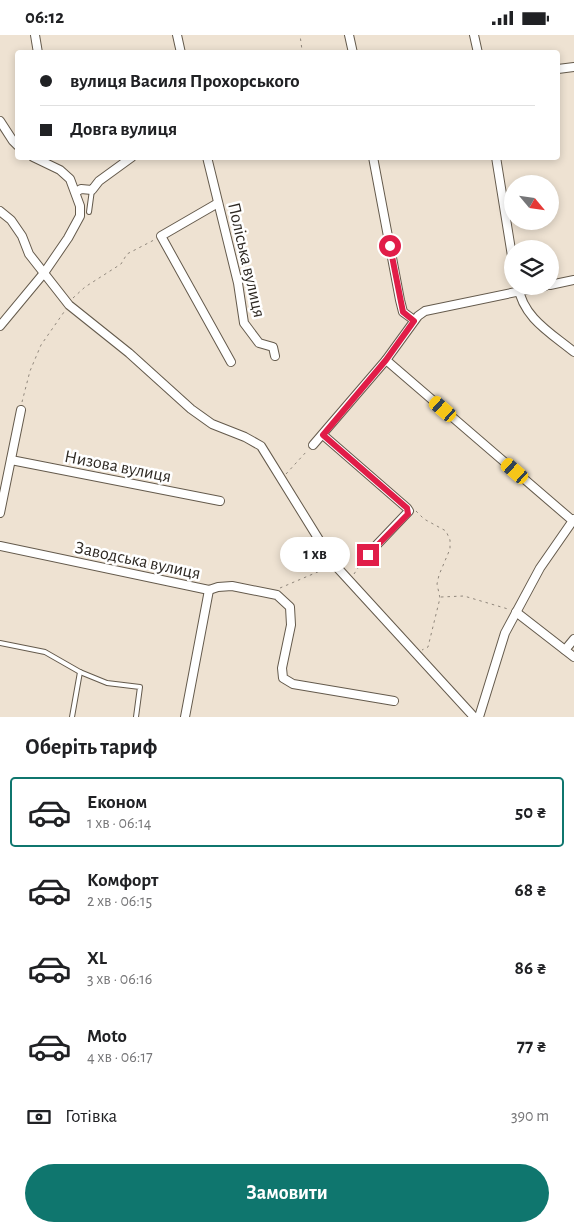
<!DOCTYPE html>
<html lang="uk">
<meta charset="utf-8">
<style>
:root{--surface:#fff;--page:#f2f2f2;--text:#202124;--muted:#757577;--line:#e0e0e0;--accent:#0f766e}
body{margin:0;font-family:"Alegreya Sans",sans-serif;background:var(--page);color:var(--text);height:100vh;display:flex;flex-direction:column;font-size:19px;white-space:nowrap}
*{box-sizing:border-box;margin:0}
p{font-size:16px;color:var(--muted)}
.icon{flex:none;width:28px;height:28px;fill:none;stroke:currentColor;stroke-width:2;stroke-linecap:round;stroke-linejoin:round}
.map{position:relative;height:682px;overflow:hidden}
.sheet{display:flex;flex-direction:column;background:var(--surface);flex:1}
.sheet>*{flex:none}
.guide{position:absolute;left:15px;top:15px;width:545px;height:110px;border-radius:5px;box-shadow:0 2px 8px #0003;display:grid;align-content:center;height:110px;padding:0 25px;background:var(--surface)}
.needle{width:32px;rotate:119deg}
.controls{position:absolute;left:504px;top:140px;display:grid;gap:10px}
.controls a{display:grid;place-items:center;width:55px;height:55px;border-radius:50%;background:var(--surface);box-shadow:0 2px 8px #0003;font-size:25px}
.end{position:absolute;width:22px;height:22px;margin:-11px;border:6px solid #e11d48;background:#fff;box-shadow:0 0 0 2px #fff}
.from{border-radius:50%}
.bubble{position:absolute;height:35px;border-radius:18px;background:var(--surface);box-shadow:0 2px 8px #0003;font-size:16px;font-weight:600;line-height:35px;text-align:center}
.car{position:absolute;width:15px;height:30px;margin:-15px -8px;border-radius:6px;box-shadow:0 0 4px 1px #0007;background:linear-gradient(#f5c518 24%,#345 0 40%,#f5c518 0 76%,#345 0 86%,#f5c518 0)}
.guide b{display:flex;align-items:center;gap:18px;height:48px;font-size:19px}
.guide b+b{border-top:1px solid var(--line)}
.guide i{width:12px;height:12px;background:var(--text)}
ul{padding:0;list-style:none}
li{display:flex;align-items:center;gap:15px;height:70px;margin:0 10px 8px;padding:0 15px;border:2px solid transparent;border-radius:5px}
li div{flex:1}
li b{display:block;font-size:19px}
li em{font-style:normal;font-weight:600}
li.on{border-color:var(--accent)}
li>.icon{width:45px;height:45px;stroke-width:1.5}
h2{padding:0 25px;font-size:22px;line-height:60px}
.pay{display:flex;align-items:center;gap:12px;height:55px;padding:0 25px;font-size:19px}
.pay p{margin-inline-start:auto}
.cta{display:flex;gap:10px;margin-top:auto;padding:10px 25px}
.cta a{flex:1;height:58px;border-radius:30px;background:var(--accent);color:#fff;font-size:20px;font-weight:600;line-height:58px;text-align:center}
.status{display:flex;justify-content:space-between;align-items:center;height:35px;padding:0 25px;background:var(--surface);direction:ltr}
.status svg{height:14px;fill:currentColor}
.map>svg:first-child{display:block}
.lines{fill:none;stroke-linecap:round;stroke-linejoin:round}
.service-casing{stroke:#645a4c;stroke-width:6}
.minor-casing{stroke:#645a4c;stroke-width:10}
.path{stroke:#90877c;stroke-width:1;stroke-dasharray:2.5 4;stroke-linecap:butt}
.service{stroke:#fff;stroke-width:4}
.minor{stroke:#fff;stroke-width:8}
.route{stroke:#e11d48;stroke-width:6}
.labels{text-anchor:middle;stroke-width:5;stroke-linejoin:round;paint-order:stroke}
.street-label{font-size:18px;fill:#2e2923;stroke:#fff}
</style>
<div class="status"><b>06:12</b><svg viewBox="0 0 49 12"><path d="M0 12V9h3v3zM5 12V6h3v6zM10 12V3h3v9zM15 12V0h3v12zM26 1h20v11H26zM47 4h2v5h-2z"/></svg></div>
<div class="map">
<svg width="574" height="682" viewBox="0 0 574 682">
<rect width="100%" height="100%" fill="#eee2d2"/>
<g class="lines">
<g class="service-casing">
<g id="service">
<path d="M89,177L92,155"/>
<path d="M0,608L45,617L80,637L107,648L140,652L136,682"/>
<path d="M72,682L80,637"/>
</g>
</g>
<g class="minor-casing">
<g id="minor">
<path d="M35,0L38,18"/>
<path d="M177,0L181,18"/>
<path d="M349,0L353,18"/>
<path d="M474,0L478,18"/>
<path d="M558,34L574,32"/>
<path d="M0,86L13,106L18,111"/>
<path d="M207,122L238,248L244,288L259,308L273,312L275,321"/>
<path d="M373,122L400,265L403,277L414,285"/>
<path d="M496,122L512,221"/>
<path d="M76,157L81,154L92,155L99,146L132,122"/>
<path d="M218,168L161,201L231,327"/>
<path d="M0,176L11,185L22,201L29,219L69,270L129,318L191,374L212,389L245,402L261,411L334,529L474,682"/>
<path d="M550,250L574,245"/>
<path d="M518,251C523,283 551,298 574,317"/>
<path d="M0,291L44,238L68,203L80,181V171L70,144L60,135L33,122"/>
<path d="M386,325L573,486"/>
<path d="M323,400L407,473L409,476L368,519"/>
<path d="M313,410L386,325L418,281L425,276L545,251"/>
<path d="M11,425L220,466"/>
<path d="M0,478L21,375"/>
<path d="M0,511L209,555L218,552L232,551L277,560L290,572L291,590L282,633L283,643L293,649L394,666"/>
<path d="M516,577L574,622"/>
<path d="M565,615L574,604"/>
<path d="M185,682L209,555"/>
<path d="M479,682L505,598L540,533L574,484"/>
</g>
</g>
<g class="path">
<path d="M292,18L302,15L300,0"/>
<path d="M73,263L85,252L121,229L127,219L154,205"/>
<path d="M22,367L30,336L41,310L64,277"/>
<path d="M286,439L307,416"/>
<path d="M416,476L424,484L446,496L450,505V514L439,540L437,549L440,563L428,612L422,615"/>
<path d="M354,539L364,524"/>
<path d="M280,553L327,533"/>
<path d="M441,562L464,561L508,574"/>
</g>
<use href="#service" class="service"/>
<use href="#minor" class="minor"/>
</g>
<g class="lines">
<path class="route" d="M368,520L408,479L407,473L323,400L386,325L414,286L403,277L390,211"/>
</g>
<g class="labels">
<g class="street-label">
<text transform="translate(247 225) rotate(77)" y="6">Поліська вулиця</text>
<text transform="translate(118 431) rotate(11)" y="6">Низова вулиця</text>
<text transform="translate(138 525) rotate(12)" y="6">Заводська вулиця</text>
</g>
</g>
</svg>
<div class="controls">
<a><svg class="needle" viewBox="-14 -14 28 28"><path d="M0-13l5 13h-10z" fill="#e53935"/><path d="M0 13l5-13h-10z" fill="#757577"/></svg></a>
<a><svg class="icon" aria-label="layers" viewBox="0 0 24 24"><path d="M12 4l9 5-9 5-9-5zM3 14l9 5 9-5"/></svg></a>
</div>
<i class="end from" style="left:390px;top:211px"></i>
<i class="end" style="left:368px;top:520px"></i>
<div class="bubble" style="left:280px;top:502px;width:70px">1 хв</div>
<i class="car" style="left:443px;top:374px;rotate:311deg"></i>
<i class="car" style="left:515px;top:436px;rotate:311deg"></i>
<div class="guide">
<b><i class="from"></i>вулиця Василя Прохорського</b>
<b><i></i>Довга вулиця</b>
</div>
</div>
<section class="sheet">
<h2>Оберіть тариф</h2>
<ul>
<li class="on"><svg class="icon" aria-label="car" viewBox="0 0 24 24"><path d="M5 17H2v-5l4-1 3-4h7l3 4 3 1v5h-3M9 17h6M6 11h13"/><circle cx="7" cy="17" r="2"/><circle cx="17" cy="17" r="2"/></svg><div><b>Економ</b><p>1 хв · 06:14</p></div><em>50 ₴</em></li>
<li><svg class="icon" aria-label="car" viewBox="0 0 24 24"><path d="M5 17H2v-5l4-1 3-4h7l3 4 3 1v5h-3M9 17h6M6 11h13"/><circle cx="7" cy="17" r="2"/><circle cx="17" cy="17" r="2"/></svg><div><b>Комфорт</b><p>2 хв · 06:15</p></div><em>68 ₴</em></li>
<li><svg class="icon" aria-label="car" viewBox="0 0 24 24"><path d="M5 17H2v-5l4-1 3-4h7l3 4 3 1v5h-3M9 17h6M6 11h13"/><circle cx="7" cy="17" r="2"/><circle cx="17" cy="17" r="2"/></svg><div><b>XL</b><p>3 хв · 06:16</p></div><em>86 ₴</em></li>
<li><svg class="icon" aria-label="car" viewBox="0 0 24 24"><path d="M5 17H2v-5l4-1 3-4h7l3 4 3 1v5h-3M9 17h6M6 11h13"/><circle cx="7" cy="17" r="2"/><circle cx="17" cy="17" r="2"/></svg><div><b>Moto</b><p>4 хв · 06:17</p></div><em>77 ₴</em></li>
</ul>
<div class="pay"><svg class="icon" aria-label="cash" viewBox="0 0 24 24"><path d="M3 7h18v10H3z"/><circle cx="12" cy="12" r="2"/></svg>Готівка<p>390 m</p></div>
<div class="cta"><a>Замовити</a></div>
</section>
